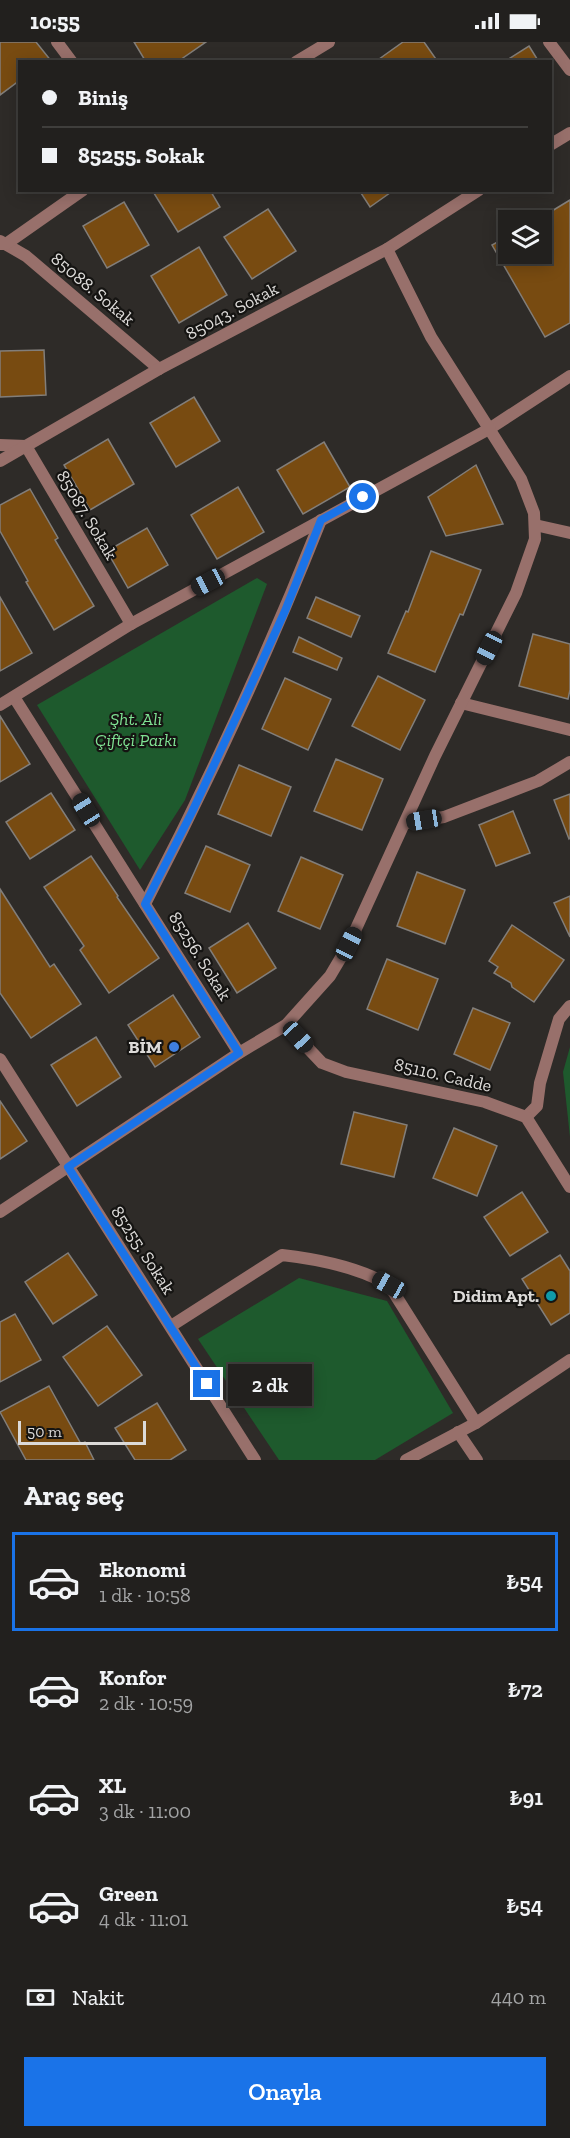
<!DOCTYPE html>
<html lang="tr">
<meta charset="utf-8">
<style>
:root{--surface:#22201e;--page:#2a2827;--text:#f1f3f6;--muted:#a2a3a4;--line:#3f3e3c;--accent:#1a73e8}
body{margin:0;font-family:"Zilla Slab",serif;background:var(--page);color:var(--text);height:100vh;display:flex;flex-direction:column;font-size:22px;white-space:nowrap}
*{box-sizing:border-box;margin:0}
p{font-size:20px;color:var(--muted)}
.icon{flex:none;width:33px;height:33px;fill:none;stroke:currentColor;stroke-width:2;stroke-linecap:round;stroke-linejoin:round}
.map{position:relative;height:1418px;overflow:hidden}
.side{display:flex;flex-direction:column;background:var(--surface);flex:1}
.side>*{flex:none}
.banner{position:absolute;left:18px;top:18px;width:534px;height:132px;border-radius:0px;box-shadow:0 3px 15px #0003,0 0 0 2px var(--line);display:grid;align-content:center;height:132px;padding:0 24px;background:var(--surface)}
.tools{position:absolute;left:498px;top:168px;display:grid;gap:12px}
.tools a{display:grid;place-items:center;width:54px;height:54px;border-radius:0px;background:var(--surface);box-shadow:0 3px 15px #0003,0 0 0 2px var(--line);font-size:30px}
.scale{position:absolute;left:18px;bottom:15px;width:128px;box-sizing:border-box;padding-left:6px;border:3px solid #dcdad8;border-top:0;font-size:16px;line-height:21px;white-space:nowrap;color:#dcdad8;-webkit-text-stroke:4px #151412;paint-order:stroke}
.end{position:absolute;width:27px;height:27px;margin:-14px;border:8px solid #1a73e8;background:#fff;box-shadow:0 0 0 3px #fff}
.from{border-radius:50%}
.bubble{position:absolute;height:42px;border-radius:0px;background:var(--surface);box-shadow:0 3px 15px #0003,0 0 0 2px var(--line);font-size:20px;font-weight:600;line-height:42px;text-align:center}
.car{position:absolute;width:18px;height:36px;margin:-18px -9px;border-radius:8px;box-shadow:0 0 4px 2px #0007;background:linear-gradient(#222 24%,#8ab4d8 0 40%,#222 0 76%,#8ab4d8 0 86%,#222 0)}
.banner b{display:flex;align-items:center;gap:21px;height:57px;font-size:22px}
.banner b+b{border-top:2px solid var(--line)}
.banner i{width:15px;height:15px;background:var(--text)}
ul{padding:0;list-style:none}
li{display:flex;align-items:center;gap:18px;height:99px;margin:0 12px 9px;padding:0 12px;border:3px solid transparent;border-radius:0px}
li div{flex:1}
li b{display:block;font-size:22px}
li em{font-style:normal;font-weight:600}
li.current{border-color:var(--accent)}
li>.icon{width:54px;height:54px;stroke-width:1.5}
h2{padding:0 24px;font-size:27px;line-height:72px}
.pay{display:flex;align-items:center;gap:15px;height:66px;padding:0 24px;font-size:22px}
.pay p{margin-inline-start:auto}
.button{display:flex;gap:12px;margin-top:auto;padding:12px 24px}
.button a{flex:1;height:69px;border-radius:0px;background:var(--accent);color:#fff;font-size:24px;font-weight:600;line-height:69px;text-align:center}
.status{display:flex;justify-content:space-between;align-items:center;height:42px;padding:0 30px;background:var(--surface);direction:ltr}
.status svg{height:16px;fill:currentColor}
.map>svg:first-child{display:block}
.green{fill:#1e5a2d}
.building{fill:#784b11;stroke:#827e7a;stroke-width:1.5}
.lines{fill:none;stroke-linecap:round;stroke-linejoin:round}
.minor{stroke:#98706b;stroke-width:12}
.tertiary{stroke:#98706b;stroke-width:12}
.route{stroke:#1a73e8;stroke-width:8}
.shop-dot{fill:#3f7fe0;stroke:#151412;stroke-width:2}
.culture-dot{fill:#0f9aa8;stroke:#151412;stroke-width:2}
.labels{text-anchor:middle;stroke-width:4.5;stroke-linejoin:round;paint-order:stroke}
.street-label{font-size:18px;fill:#dcdad8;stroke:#151412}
.park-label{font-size:18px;font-style:italic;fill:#7fe293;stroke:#151412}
.poi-label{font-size:18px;font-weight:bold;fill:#dcdad8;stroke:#151412;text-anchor:end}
</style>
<div class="status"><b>10:55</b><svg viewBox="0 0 49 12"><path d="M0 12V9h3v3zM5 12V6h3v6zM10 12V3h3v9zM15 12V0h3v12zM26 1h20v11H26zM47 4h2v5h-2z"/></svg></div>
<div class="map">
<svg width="570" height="1418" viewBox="0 0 570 1418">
<rect width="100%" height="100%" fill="#2e2b28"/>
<g class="green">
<path d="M257,536L267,542L185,758L140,828L37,663Z"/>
<path d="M570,1005V1095L563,1030Z"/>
<path d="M299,1236L387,1259L453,1371L375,1418H279L198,1297Z"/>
</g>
<g class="building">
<path d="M0,0H36L52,20H20V38L0,53Z"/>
<path d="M134,0H206L177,20H146Z"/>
<path d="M403,0H424L438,20H375Z"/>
<path d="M529,4L539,20H504Z"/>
<path d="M152,148H210L220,165L178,190Z"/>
<path d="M359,148H394L370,165Z"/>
<path d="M570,158V281L545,295L492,203L508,194V212H542V175Z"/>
<path d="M124,160L149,203L107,226L83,184Z"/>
<path d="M268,167L296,209L252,237L224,195Z"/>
<path d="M199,205L227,253L179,281L151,234Z"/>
<path d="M44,308L46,353L0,355V309Z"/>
<path d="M194,355L220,399L176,425L150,381Z"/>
<path d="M108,397L134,442L90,468L64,423Z"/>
<path d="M324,400L350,445L303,472L277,428Z"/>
<path d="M476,423L503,482L446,494L428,455Z"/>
<path d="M238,445L264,490L217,517L191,473Z"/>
<path d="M30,447L58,496L55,498L94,564L54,588L26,540L28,539L0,489V463Z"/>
<path d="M147,486L168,523L128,546L107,509Z"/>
<path d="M431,509L481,528L463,573L460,572L435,630L388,611L406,569L408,570Z"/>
<path d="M0,555L32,611L0,629Z"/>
<path d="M316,555L360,574L351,595L307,576Z"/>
<path d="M533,592L570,602V648L568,657L519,644Z"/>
<path d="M299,595L342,616L337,628L293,610Z"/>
<path d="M378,634L425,658L400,708L352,684Z"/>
<path d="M285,636L331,657L308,708L262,687Z"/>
<path d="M0,674L30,722L0,740Z"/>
<path d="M336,717L383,737L362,788L314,769Z"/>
<path d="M239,723L291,745L271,794L218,772Z"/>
<path d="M51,751L75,788L30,817L6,780Z"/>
<path d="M570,752V796L569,797L554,758Z"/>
<path d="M513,769L530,811L496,824L479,783Z"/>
<path d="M206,804L250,823L230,870L185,851Z"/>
<path d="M91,814L118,854L117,855L159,916L109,951L80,908L84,904L44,845Z"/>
<path d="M301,815L343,833L320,887L278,869Z"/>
<path d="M417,830L465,848L445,902L397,884Z"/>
<path d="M0,847L50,925L54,922L81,962L31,996L0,951Z"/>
<path d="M570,854V895L554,861Z"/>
<path d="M248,881L276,926L237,951L209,906Z"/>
<path d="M512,883L564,918L534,960L512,945L511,941L494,931L498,925L489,919Z"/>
<path d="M387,917L438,937L418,988L367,967Z"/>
<path d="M173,953L200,995L155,1025L128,983Z"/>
<path d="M473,966L510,981L490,1028L454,1012Z"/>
<path d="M96,995L121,1035L77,1064L51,1023Z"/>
<path d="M0,1059L27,1099L0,1117Z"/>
<path d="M354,1070L407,1083L394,1135L341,1122Z"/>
<path d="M454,1086L497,1104L477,1154L433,1136Z"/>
<path d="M522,1150L548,1190L510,1214L484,1175Z"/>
<path d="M68,1211L97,1253L53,1282L25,1240Z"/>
<path d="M560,1213L570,1229V1271L551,1283L522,1237Z"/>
<path d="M15,1272L41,1318L0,1340V1280Z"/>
<path d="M107,1284L142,1333L98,1364L63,1315Z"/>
<path d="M49,1344L81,1402L85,1400L94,1418H26L0,1370Z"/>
<path d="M157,1361L186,1408L170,1418H135L115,1386Z"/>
</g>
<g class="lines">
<g class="minor">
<path d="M57,0L72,20"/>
<path d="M549,0L570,28"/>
<path d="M296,20L329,0"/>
<path d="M0,199L26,214L159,327"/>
<path d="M0,202H6L83,148"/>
<path d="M0,403L26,404L131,582"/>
<path d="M535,483L570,491"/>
<path d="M14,655L239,1011"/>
<path d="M0,663L131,582L489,387L570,334"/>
<path d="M405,781L444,775L538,739L570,720"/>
<path d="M145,862C210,737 269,609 321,478"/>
<path d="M0,1017L255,1418"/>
<path d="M526,1075L537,1064L540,1041L559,977L570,964"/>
<path d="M171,1284L282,1213C317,1217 358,1225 389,1243L476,1381"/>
<path d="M458,1390L477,1418"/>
<path d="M406,1418L476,1381L570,1318"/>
</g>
<g class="tertiary">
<path d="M550,103L570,91"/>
<path d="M0,419L159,327L387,207L479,148"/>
<path d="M461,661L570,688"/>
<path d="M286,983L322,1021L346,1030L485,1060L526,1075L570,1145"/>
<path d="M0,1170L239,1011L286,983L330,934L349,902L435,714L516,551L535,497L534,471L521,437L431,295L387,207"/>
</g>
</g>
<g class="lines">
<path class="route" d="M207,1342L68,1125L239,1011L145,862L192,770L248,650L285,569L321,478L363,455"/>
</g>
<circle class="shop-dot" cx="174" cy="1005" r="6"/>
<circle class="culture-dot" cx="551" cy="1254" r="6"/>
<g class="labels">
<g class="street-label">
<text transform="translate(93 247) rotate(40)" y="6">85088. Sokak</text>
<text transform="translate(232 269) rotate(-28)" y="6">85043. Sokak</text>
<text transform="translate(87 473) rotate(59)" y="6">85087. Sokak</text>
<text transform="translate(200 914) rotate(58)" y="6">85256. Sokak</text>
<text transform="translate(443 1033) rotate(13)" y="6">85110. Cadde</text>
<text transform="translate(143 1208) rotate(57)" y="6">85255. Sokak</text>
</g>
<g class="park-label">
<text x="136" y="683">Şht. Ali<tspan x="136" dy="21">Çiftçi Parkı</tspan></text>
</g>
<g class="poi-label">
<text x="162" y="1011">BİM</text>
<text x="539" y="1260">Didim Apt.</text>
</g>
</g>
</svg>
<div class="tools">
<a><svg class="icon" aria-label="layers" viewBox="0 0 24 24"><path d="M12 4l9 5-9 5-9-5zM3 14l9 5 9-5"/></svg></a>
</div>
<div class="scale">50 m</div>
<i class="end from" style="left:363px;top:455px"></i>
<i class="end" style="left:207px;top:1342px"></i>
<div class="bubble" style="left:228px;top:1322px;width:84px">2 dk</div>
<i class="car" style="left:208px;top:540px;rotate:242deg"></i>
<i class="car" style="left:489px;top:606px;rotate:207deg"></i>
<i class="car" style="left:86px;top:768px;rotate:328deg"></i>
<i class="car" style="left:424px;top:778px;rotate:261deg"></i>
<i class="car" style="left:349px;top:902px;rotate:26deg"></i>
<i class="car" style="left:298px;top:995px;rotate:137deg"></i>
<i class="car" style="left:389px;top:1243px;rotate:299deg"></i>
<div class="banner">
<b><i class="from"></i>Biniş</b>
<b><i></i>85255. Sokak</b>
</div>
</div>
<section class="side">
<h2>Araç seç</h2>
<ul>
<li class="current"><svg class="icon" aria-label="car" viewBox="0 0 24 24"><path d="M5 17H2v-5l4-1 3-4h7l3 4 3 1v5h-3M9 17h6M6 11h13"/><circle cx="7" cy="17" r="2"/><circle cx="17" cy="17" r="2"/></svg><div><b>Ekonomi</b><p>1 dk · 10:58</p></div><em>₺54</em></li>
<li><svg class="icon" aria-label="car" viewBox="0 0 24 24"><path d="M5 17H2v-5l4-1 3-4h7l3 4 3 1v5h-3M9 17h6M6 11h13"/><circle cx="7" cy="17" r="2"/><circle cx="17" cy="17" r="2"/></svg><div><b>Konfor</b><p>2 dk · 10:59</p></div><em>₺72</em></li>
<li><svg class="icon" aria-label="car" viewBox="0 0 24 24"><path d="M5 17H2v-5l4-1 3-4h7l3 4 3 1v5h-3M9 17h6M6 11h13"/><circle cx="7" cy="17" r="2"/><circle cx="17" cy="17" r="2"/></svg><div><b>XL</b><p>3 dk · 11:00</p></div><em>₺91</em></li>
<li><svg class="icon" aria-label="car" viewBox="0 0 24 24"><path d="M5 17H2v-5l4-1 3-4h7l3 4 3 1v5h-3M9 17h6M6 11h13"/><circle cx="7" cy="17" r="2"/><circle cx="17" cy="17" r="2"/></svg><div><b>Green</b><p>4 dk · 11:01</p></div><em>₺54</em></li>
</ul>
<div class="pay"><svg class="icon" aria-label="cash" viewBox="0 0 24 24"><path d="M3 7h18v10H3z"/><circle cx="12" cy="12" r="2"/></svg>Nakit<p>440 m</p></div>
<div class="button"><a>Onayla</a></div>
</section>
